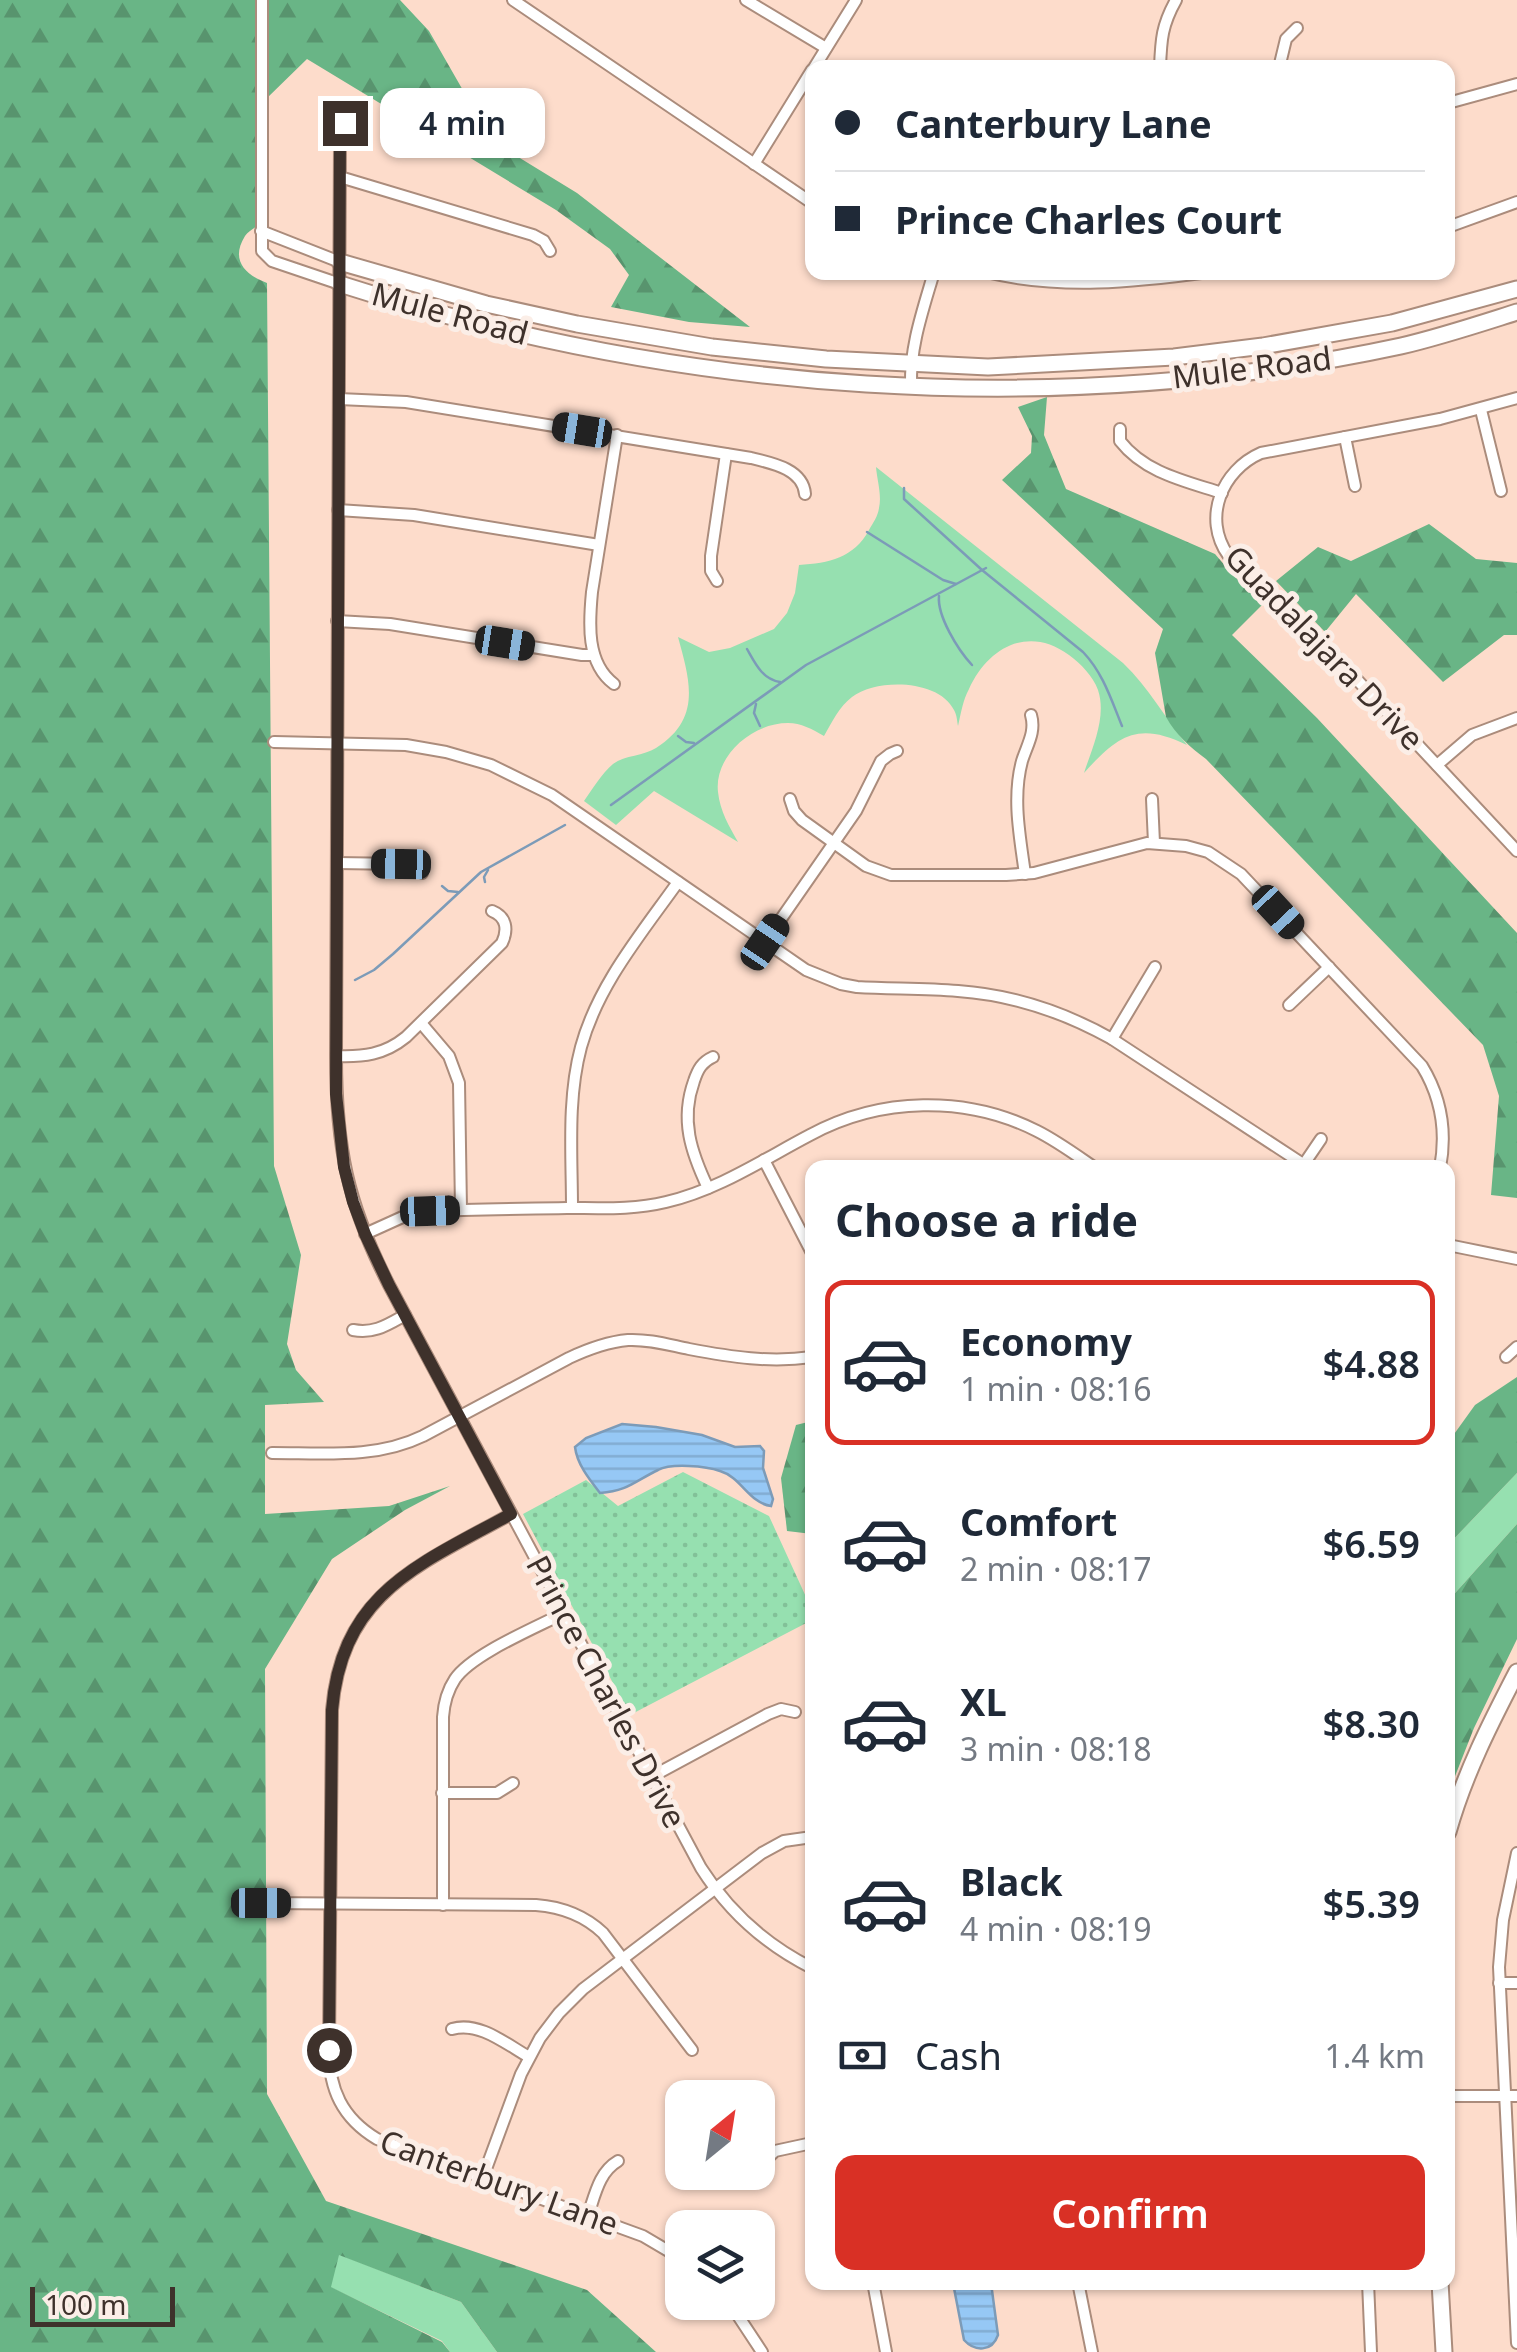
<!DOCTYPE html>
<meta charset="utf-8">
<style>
:root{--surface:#fff;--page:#f6f6f7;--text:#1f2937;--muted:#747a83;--line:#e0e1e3;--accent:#d93025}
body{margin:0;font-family:"Noto Sans",sans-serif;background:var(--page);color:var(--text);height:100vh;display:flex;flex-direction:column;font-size:38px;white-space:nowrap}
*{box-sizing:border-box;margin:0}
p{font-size:32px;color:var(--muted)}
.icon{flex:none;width:55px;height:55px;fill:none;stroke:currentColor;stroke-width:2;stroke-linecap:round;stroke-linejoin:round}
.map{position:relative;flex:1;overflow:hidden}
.side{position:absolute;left:805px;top:1160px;width:650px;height:1130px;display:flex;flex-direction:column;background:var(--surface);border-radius:20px;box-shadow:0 2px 8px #0004}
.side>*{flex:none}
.top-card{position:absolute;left:805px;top:60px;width:650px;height:220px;border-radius:20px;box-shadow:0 2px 8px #0004;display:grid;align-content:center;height:220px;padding:0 30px;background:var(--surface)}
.needle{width:65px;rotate:30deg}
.fabs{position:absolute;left:665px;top:2080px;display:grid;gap:20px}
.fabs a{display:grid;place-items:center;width:110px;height:110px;border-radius:20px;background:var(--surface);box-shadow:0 2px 8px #0004;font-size:50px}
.scale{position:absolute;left:30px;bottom:25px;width:145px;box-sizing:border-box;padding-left:10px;border:5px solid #3e312b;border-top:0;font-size:28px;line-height:35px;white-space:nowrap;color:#3e312b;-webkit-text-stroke:8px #fbeee7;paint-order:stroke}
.end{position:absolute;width:45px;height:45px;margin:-22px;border:12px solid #3e312b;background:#fff;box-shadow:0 0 0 5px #fff}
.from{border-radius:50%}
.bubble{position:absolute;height:70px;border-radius:20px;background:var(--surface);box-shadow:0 2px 8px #0004;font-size:32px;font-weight:600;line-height:70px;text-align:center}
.car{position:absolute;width:30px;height:60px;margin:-30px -15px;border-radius:12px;box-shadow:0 0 8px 2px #0007;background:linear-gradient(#222 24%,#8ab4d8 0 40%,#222 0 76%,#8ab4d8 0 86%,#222 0)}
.top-card b{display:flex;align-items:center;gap:35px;height:95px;font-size:38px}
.top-card b+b{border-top:2px solid var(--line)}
.top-card i{width:25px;height:25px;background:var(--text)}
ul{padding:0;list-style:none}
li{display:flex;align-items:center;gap:30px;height:165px;margin:0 20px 15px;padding:0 10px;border:5px solid transparent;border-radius:20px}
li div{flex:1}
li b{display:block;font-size:38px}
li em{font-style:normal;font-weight:600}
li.on{border-color:var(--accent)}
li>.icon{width:90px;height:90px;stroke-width:1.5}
h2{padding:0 30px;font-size:45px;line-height:120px}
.pay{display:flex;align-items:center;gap:25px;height:110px;padding:0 30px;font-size:38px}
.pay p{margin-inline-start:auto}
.cta{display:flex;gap:20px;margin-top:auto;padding:20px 30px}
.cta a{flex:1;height:115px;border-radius:20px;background:var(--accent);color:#fff;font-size:40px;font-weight:600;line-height:115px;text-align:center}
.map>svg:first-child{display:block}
.grass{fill:#96e0b0}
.forest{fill:url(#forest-firs)}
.park{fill:url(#park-dots)}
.water{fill:url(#water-rules);stroke:#7c9bb8;stroke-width:2.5}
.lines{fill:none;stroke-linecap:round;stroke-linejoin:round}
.stream{stroke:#7c9bb8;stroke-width:2.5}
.street-casing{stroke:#ab8c7c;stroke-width:14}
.secondary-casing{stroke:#ab8c7c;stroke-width:19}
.street{stroke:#fff;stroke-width:10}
.secondary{stroke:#fff;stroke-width:15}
.route{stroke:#3e312b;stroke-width:12}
.labels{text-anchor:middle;stroke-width:10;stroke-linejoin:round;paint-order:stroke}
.street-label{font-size:32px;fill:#3e312b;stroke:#fbeee7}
</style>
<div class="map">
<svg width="1517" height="2352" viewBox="0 0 1517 2352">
<defs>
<pattern id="forest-firs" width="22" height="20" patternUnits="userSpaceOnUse" patternTransform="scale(2.5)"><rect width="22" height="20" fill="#69b586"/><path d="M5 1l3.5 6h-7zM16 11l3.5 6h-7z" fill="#58946e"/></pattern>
<pattern id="park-dots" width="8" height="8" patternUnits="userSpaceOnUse" patternTransform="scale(2.5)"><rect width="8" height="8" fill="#96e0b0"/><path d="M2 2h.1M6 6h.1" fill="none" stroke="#82c198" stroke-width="1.8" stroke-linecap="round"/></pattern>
<pattern id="water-rules" width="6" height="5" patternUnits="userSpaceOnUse" patternTransform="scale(2.5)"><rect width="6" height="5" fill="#96c8f5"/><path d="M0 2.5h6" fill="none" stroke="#82acd2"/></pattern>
</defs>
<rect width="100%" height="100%" fill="#fddccb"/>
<g class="grass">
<path d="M876,467L1123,663C1149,688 1165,718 1187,745C1138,721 1118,735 1084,773C1092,748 1107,717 1098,690C1093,676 1081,664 1069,655C1029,625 988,647 969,689C963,700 961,713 958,726C957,721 957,715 954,710C939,679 876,678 852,697C839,707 832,722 824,736C812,729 801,723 788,723C752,723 714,756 718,792C720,811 729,826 738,842L654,791L616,825L584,801C592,790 602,773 613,764C625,755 644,756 656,748C702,719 690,681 678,637L709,652L730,648L774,629L787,613L795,593L799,565C829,563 854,558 869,530C873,523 878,516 879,508C882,495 877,480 876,467Z"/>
<path d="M1517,1473V1524L1448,1601V1545Z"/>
<path d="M338,2254L461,2302L497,2352H450L442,2341L330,2287Z"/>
</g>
<g class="forest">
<path d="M0,0H400L429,31L492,141L577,193L750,327L689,322L611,307L629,275L610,249L556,210L307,59L265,100L266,220C260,225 249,230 245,236C230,260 245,275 267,283L274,1166L301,1255L287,1344L296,1370L324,1402L265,1405V1514L389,1506L450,1486L405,1510L332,1559L265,1669L267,2094L326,2201L587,2290L656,2352H497L461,2302L339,2255L331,2287L442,2342L450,2352H0Z"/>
<path d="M1047,397L1044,435L1066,489L1215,554L1233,575L1263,604L1232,635L1317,718L1517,933V1198L1491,1195L1499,1096L1483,1045L1206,759C1190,747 1176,735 1166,717L1155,653L1163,629L1002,480L1031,453L1032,436L1018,407Z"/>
<path d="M1429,524L1476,559L1517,563V635H1504L1443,682L1356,594L1325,632L1276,581L1318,547L1351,561Z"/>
<path d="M1517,1377V1473L1448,1545V1440L1452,1437L1475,1405Z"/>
<path d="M812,1421V1534L787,1531L781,1478L796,1425Z"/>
<path d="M1517,1524V1639L1474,1728L1448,1794V1601Z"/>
</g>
<path class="park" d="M683,1472L769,1516L812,1610V1620L630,1715L523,1514L586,1480L618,1506Z"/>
<g class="water">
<path d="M622,1424L656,1427L702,1435L735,1447L760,1446L764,1451L763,1468L773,1499L771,1506C749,1503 741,1477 720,1471C706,1466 671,1463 658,1470C635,1481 628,1491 600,1493C589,1479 577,1464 575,1447L586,1438Z"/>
<path d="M953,2283H991L998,2335C992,2352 975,2352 964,2340Z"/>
</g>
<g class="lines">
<g class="stream">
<path d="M904,488V499L982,570L1083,652C1103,673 1111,699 1122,726"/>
<path d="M867,532L943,580L956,584"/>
<path d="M939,596C937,616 958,650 972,665"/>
<path d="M747,649C755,663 762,679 780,682"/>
<path d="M756,704L754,713L760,726"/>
<path d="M678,736L686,742L694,743"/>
<path d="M611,805L806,665L986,568"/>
<path d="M485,882L484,877L488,870"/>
<path d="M442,886L448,891L458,892"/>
<path d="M355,980L374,970L393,954L481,872L565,825"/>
</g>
<g class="street-casing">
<g id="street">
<path d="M262,0V251L272,261L340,284"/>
<path d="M513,0L812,203"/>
<path d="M746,0L826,48"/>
<path d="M814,68L856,0"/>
<path d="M1160,68C1161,39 1162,25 1176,0"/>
<path d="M1279,68L1286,39L1297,28"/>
<path d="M1448,103L1517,84"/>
<path d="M352,117L345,123L340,135L336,1056C336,1147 347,1203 389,1285L701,1868C729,1912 766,1945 812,1968"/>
<path d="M754,164L812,70"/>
<path d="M340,177L533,235L544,241L550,251"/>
<path d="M1448,227L1517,202"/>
<path d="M261,231L340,262"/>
<path d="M986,272C1061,290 1134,282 1209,272"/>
<path d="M911,385C910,346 923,310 934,272"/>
<path d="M1517,398L1440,419L1261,453C1222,470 1202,518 1228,555L1333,654L1517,851"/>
<path d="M339,399L406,402L751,458C772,463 803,469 805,494"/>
<path d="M1481,410L1501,491"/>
<path d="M1120,429V441C1145,473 1185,481 1222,493"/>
<path d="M1345,437L1355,486"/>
<path d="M338,510L414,515L599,545"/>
<path d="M717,581L711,571V556L726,454"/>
<path d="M337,621L390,624L582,655H594"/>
<path d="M614,684C586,663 589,623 592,592L617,435"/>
<path d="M274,742L406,745L446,752L491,765L552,795L806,970L841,984L857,987C891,989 925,988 958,991C1014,995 1064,1012 1112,1039L1309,1168"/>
<path d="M1437,765L1472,735L1517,718"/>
<path d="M790,799L794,811L802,820L866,866L891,875H1006L1034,873L1147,843L1186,846L1208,852L1241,874L1422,1066C1441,1097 1447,1131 1440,1168"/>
<path d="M1152,799L1154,843"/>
<path d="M337,863L401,864L408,865L422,873"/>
<path d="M1025,874C1020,837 1012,798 1022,761C1027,745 1036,732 1031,715"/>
<path d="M765,942L856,811L881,761L890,754L897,751"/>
<path d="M1289,1005L1329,967"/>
<path d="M421,1023L449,1056L459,1083L461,1209"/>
<path d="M1112,1039L1155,967"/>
<path d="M336,1056C363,1057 384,1055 406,1037L502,943C508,930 507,917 492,911"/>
<path d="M764,1160L812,1253"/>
<path d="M1304,1164L1321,1139"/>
<path d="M708,1188C691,1152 680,1120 694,1081C698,1069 702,1062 713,1057"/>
<path d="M572,1208C572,1155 567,1099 581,1047C598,985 641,934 678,882"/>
<path d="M365,1234L407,1215L430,1211C476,1209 522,1209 567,1208C601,1208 633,1210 666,1202C718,1190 764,1159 810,1135C880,1097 966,1095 1037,1131C1057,1141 1076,1155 1095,1168"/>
<path d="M1448,1245L1517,1259"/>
<path d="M353,1330C374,1334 387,1325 405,1315"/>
<path d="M1506,1357L1517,1347"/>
<path d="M272,1453C323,1453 376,1459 423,1436L569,1358C588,1349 607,1342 628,1340C649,1339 669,1345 689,1349C731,1357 770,1363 812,1357"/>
<path d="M511,1514C420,1565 342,1592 332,1710L329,2050C329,2089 342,2118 377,2139L643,2236L682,2259"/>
<path d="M651,1777L768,1714L781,1709L795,1712"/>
<path d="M442,1793H497L513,1783"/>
<path d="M1517,1853L1503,1920L1499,1967L1517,2343"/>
<path d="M261,1903L536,1905C562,1907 584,1915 603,1933L692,2050"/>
<path d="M443,1905V1717C444,1703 447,1691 455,1679C472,1654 535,1628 564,1613"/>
<path d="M1499,1983H1517"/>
<path d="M452,2029C479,2021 506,2044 529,2057"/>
<path d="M1448,2096H1517"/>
<path d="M761,2164L775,2151L812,2143"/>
<path d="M483,2177L521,2074L540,2038L559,2013L583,1989L762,1853L784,1841L812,1837"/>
<path d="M588,2215C595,2195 599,2172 618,2161"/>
<path d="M873,2282L886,2352"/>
<path d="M1078,2282L1092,2352"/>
<path d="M1368,2282L1371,2352"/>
<path d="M729,2302L762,2352"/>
</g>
</g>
<g class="secondary-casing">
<g id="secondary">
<path d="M340,262L486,304L577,324L712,347L826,359L988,367L1174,357L1263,346L1392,323L1517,289"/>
<path d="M340,284C677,393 1053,421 1401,346C1440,337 1479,324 1517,312"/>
<path d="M1448,1832C1464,1775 1490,1724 1517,1672"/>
<path d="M1440,2282L1444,2352"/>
</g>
</g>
<use href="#street" class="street"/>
<use href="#secondary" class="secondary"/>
</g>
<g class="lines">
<path class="route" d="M329,2050L332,1710C342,1592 420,1564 511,1514L389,1285L365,1234L353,1202L344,1167L336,1094L340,135L345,123"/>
</g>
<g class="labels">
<g class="street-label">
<text transform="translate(450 314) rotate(15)" y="11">Mule Road</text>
<text transform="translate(1252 368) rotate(-7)" y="11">Mule Road</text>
<text transform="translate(1324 648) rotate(46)" y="11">Guadalajara Drive</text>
<text transform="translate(606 1692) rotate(62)" y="11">Prince Charles Drive</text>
<text transform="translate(499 2183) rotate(20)" y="11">Canterbury Lane</text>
</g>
</g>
</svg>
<div class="fabs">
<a><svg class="needle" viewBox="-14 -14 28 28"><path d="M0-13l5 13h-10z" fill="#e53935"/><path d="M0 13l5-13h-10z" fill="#747a83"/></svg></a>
<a><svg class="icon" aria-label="layers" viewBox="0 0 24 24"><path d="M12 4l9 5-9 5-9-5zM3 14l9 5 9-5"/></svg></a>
</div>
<div class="scale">100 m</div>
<i class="end from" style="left:329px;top:2050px"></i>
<i class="end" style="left:345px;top:123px"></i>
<div class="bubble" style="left:380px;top:88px;width:165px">4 min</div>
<i class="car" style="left:582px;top:430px;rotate:279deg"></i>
<i class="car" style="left:505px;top:643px;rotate:99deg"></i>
<i class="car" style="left:401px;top:864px;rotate:271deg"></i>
<i class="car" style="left:1278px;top:912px;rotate:137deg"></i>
<i class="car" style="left:765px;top:942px;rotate:34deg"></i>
<i class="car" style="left:430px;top:1211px;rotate:88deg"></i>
<i class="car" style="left:261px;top:1903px;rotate:90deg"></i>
<div class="top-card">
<b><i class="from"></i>Canterbury Lane</b>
<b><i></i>Prince Charles Court</b>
</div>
<section class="side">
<h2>Choose a ride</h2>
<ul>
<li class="on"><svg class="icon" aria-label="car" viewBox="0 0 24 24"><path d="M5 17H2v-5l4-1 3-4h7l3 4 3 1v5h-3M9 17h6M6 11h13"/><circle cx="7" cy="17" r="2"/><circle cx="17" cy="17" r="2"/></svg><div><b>Economy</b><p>1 min · 08:16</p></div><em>$4.88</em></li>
<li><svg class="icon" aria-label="car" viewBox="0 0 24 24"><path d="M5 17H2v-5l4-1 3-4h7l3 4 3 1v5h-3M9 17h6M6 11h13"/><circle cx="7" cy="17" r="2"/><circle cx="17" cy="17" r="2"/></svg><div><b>Comfort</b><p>2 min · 08:17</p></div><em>$6.59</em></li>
<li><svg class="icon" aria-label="car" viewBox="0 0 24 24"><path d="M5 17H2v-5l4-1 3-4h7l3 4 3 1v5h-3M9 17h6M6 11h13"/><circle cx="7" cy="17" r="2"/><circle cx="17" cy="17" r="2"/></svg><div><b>XL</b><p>3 min · 08:18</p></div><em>$8.30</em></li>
<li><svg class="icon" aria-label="car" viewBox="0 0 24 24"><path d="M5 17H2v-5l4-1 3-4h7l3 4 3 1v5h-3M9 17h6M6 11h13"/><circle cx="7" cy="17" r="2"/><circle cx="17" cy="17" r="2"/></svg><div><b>Black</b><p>4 min · 08:19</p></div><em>$5.39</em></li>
</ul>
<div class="pay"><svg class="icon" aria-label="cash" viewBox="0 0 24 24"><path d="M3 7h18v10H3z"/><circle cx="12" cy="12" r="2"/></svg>Cash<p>1.4 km</p></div>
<div class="cta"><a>Confirm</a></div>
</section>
</div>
